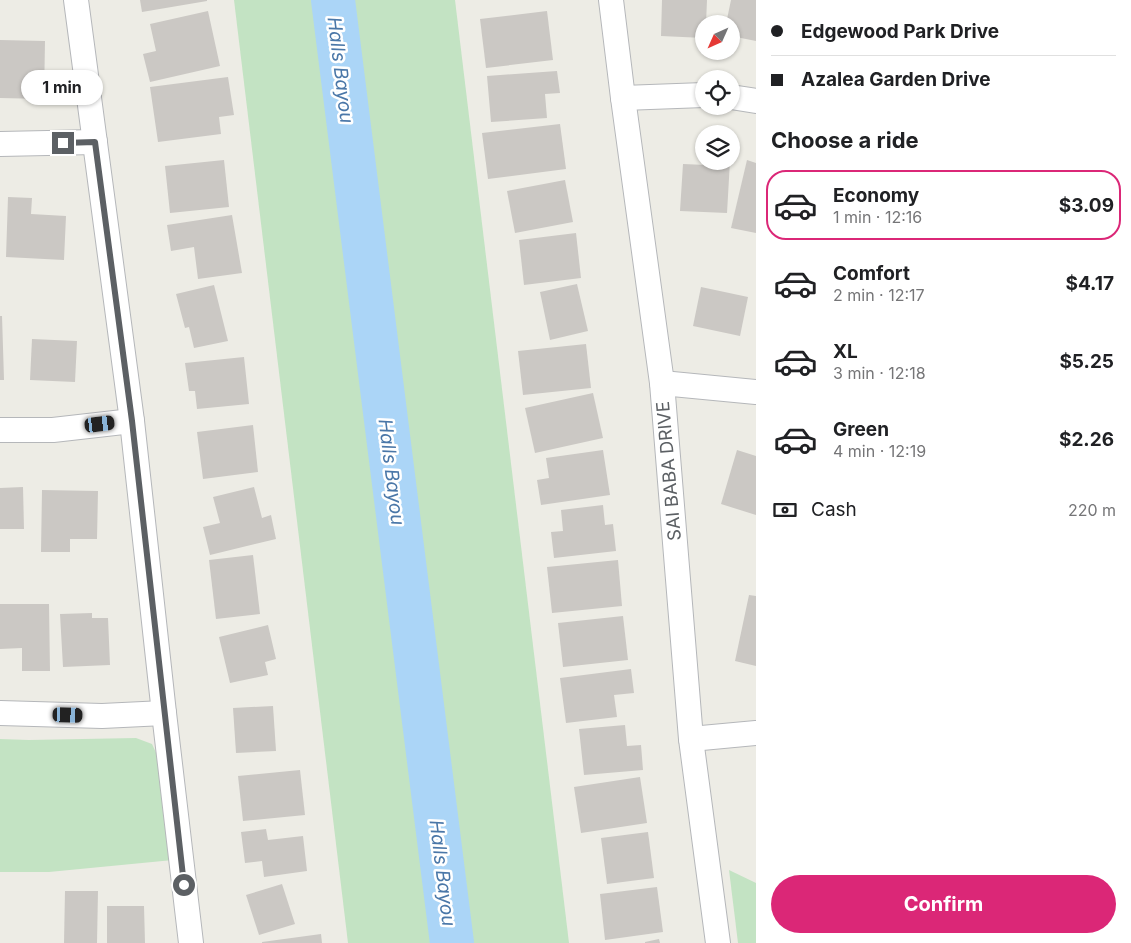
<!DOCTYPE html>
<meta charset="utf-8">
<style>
:root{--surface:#fff;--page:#f2f2f2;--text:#202124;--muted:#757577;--line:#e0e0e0;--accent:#db2777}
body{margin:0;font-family:Inter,sans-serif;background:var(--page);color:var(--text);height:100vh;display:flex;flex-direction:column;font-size:19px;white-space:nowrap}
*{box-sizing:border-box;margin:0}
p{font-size:16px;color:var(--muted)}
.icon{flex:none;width:28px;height:28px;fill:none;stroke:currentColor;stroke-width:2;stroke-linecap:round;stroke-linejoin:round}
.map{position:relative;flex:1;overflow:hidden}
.details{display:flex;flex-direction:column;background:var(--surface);width:375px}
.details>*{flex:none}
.top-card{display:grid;align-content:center;height:110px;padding:0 15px;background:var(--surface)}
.needle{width:32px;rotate:225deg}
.controls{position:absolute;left:695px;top:15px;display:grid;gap:10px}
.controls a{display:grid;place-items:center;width:45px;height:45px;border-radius:50%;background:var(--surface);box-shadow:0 1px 4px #0004;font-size:25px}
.end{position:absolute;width:22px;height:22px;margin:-11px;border:6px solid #5c6064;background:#fff;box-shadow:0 0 0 2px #fff}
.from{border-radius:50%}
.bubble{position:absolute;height:35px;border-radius:18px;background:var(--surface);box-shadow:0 1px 4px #0004;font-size:16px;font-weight:700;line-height:35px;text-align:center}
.car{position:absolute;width:15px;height:30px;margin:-15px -8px;border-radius:6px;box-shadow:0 0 4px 1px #0007;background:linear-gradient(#222 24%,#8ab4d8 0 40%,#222 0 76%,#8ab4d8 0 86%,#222 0)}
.top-card b{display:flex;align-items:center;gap:18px;height:48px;font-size:19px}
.top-card b+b{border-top:1px solid var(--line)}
.top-card i{width:12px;height:12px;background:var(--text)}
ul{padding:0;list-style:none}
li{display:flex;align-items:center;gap:15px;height:70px;margin:0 10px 8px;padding:0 5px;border:2px solid transparent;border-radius:20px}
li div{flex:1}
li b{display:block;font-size:19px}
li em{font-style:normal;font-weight:700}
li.current{border-color:var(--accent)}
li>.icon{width:45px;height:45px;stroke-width:1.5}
h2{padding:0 15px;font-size:22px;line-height:60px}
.pay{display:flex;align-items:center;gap:12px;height:55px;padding:0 15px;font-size:19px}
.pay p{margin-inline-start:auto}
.cta{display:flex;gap:10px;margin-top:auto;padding:10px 15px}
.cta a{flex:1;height:58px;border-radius:30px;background:var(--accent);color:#fff;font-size:20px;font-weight:700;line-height:58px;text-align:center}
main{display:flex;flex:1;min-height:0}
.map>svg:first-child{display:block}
.green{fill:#c3e3c3}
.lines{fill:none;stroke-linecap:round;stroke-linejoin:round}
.river{stroke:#abd5f7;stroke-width:44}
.building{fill:#cbc8c4}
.street-casing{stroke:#b5b7ba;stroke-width:26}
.street{stroke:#fff;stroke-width:24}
.route{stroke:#5c6064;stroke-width:6}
.labels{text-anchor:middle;stroke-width:5;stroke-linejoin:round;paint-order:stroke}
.street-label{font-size:18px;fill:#5c6064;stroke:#fff}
.water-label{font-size:19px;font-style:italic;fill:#4a77a8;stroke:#fff}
</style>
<main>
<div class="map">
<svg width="756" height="943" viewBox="0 0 756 943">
<rect width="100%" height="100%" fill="#edece5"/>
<g class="green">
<path d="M234,0H455L569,943H348Z"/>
<path d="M136,738L152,744L158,757L173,860L49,872H0V739L29,740Z"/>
<path d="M729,870L756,883V943H738Z"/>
</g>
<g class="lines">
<path class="river" d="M333,0L452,943"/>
</g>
<g class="building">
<path d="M140,0H207V1L142,12Z"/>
<path d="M662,0H707L706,24H704V38L661,36Z"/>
<path d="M731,0H756V41L731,36V24H726Z"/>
<path d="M208,11L220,66L150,82L143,54L156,51L150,24Z"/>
<path d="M547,11L553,60L486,68L480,19Z"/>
<path d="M0,40L45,41L44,99L0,98Z"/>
<path d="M557,71L560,93L545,94L547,118L491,122L487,76Z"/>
<path d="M228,77L234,115L219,117L221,134L158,142L150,87Z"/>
<path d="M560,124L566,169L488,179L482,133Z"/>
<path d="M224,160L229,207L170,213L165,166Z"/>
<path d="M747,160L756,163V233L731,228Z"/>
<path d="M706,161H730L727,213L680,211L683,164L706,165Z"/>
<path d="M565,180L573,222L515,233L507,191Z"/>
<path d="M8,197L32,198L31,214L66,216L64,260L6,257Z"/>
<path d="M232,215L242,273L198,279L194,247L171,251L167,225Z"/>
<path d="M576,233L581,278L524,285L519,240Z"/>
<path d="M577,284L588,331L550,340L540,292Z"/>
<path d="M214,285L228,341L194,348L189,327L185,328L176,294Z"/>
<path d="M701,287L748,297L740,336L693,326Z"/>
<path d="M0,316H2L4,380H0Z"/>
<path d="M32,339L77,341L75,382L30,380Z"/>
<path d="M586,344L591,388L523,395L518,351Z"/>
<path d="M244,357L249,404L197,409L195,391H189L185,363Z"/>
<path d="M593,393L603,438L535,453L525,408Z"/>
<path d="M253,425L258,472L203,479L197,432Z"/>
<path d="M603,450L610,495L541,505L537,480L549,478L546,458Z"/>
<path d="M737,450L756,456V515L721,504Z"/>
<path d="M23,487L24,529H0V488Z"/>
<path d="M254,487L262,518L271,515L276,539L210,555L203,527L220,523L213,497Z"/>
<path d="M42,490L98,491L97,539H70V552H41Z"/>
<path d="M603,505L605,525L613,524L616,551L554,558L551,532L563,531L561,510Z"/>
<path d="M253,555L260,614L216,619L209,560Z"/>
<path d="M618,560L622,606L552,613L547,567Z"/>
<path d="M749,595L756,596V666L735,661Z"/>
<path d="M0,604H49L50,671H22V648L0,649Z"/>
<path d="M92,613V618H108L110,665L63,667L60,614Z"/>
<path d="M623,616L628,660L563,667L558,623Z"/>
<path d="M268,625L276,659L265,662L268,675L230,683L219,637Z"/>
<path d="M631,669L634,693L614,695L617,717L566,723L560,678Z"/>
<path d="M273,706L276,751L236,753L233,708Z"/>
<path d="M625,725L627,746L641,745L643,770L584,775L579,729Z"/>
<path d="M300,770L305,815L243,821L238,776Z"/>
<path d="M640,777L647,823L581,833L574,787Z"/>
<path d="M266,829L268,840L303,836L307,871L264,877L262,861L245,863L241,832Z"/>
<path d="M648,832L654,878L607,884L601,838Z"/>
<path d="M282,884L295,924L259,935L246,895Z"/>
<path d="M657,887L663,932L605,940L600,894Z"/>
<path d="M65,891H98L97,943H64Z"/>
<path d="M107,906H144L145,943H107Z"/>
<path d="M321,934L322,943H262V942Z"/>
<path d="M659,939L660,943H645V942Z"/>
</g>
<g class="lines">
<g class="street-casing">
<g id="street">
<path d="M76,0L132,421L164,713L191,943"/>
<path d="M611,0L623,98L662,383L691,739L718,943"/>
<path d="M731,97L756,101"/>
<path d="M623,98L704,95"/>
<path d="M0,144L95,142"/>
<path d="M662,383L756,392"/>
<path d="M0,430H53L132,421"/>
<path d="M0,713L102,716L164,713"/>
<path d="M691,739L756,733"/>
</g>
</g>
<use href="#street" class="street"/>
</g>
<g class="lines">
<path class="route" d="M63,143L95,142L132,421L184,885"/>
</g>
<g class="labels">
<g class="street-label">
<text transform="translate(669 471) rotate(-95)" y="6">SAI BABA DRIVE</text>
</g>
<g class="water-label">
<text transform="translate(341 70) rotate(83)" y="7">Halls Bayou</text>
<text transform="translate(392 472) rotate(83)" y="7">Halls Bayou</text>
<text transform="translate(443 873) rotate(83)" y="7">Halls Bayou</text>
</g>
</g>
</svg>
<div class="controls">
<a><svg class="needle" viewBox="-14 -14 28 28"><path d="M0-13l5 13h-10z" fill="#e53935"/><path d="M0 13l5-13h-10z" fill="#757577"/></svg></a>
<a><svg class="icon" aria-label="locate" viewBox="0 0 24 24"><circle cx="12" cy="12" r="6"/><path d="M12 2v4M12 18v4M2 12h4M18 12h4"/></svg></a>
<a><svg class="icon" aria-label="layers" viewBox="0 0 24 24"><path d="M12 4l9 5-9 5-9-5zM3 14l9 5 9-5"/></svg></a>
</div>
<i class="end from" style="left:184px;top:885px"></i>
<i class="end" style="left:63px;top:143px"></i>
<div class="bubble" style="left:21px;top:70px;width:82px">1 min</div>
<i class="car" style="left:100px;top:424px;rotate:83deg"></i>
<i class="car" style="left:68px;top:715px;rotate:92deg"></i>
</div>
<section class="details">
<div class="top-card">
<b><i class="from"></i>Edgewood Park Drive</b>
<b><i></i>Azalea Garden Drive</b>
</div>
<h2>Choose a ride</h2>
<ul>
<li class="current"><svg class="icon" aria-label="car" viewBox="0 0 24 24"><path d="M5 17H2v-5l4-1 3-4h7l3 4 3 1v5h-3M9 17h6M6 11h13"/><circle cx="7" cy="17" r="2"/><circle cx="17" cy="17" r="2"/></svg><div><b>Economy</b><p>1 min · 12:16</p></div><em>$3.09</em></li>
<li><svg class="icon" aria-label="car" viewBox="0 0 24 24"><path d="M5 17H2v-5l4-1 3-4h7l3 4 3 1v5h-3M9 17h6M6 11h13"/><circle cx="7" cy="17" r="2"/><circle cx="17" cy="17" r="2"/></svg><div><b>Comfort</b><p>2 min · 12:17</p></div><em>$4.17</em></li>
<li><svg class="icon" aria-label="car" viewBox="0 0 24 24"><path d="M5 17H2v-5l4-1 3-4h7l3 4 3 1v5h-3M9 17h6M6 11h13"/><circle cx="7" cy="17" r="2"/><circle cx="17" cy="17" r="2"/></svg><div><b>XL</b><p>3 min · 12:18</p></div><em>$5.25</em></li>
<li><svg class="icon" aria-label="car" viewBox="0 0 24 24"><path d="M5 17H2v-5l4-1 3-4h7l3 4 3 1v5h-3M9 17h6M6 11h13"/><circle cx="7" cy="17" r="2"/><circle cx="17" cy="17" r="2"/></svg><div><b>Green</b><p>4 min · 12:19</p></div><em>$2.26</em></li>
</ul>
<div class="pay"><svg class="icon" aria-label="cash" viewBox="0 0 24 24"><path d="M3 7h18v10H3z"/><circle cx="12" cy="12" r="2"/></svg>Cash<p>220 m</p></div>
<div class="cta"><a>Confirm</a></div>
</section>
</main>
